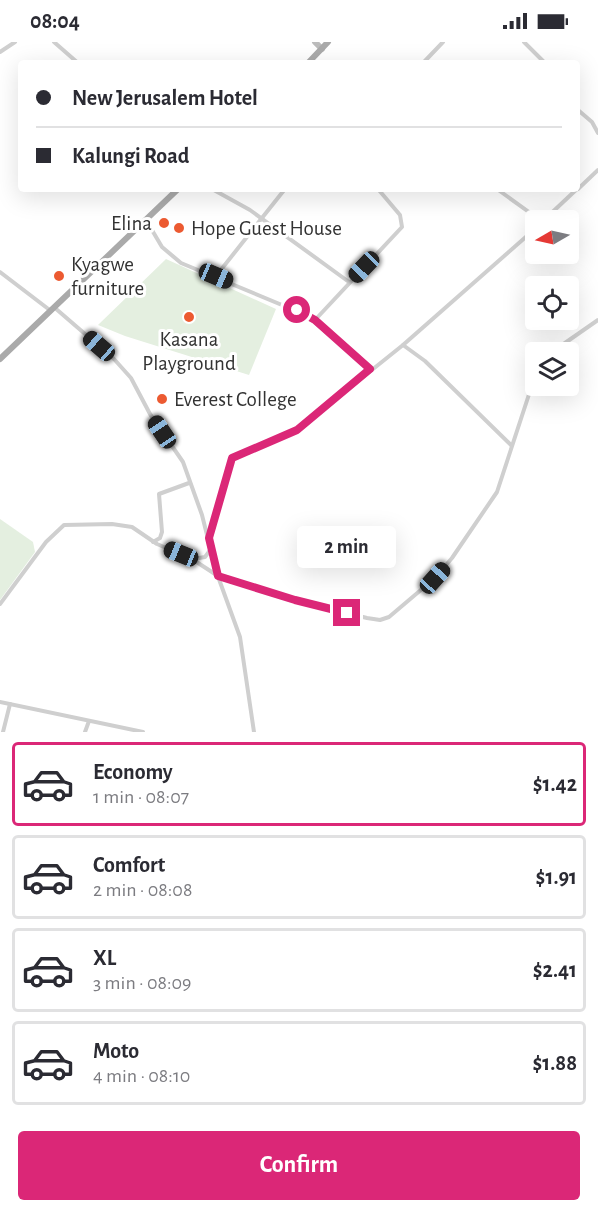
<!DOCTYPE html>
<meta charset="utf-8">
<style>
:root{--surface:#fff;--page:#f7f7f7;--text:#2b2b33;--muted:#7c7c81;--line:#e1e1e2;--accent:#db2777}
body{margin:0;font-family:"Alegreya Sans",sans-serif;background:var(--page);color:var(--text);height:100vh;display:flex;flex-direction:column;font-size:22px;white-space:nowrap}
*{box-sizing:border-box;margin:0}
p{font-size:20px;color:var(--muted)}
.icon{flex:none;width:33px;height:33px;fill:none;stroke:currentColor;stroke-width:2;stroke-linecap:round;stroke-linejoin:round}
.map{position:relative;height:690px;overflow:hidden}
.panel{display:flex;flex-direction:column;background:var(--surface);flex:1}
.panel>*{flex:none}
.banner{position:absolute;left:18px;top:18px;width:562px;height:132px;border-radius:6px;box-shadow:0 6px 24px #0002;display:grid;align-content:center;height:132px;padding:0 18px;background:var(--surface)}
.needle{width:39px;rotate:261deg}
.tools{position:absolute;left:525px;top:168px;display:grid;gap:12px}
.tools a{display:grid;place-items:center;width:54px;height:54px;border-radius:6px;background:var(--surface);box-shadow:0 6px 24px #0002;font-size:30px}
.end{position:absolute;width:27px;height:27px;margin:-14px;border:8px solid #db2777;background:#fff;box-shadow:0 0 0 3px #fff}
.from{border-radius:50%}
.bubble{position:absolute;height:42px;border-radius:6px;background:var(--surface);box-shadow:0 6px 24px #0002;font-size:20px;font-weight:600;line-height:42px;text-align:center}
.car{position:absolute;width:18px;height:36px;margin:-18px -9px;border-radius:8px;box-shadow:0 0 4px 2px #0007;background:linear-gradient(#222 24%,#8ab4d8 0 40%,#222 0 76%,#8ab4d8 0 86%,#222 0)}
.banner b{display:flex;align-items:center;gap:21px;height:57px;font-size:22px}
.banner b+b{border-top:2px solid var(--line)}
.banner i{width:15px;height:15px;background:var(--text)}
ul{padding:10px 0 0;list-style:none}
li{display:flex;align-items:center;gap:18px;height:84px;margin:0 12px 9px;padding:0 6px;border:3px solid var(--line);border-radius:6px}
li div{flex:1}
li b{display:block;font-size:22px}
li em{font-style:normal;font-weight:600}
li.active{border-color:var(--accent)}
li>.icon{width:54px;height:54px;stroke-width:1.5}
.button{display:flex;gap:12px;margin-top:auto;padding:12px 18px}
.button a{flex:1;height:69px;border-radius:6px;background:var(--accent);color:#fff;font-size:24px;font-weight:600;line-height:69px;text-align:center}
.status{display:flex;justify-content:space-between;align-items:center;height:42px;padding:0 30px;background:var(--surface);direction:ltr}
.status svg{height:16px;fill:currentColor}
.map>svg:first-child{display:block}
.green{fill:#e4efe0}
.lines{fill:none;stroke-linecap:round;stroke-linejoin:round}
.street{stroke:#cfcfcf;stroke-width:4}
.secondary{stroke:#bcbcbc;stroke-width:6}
.primary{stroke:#aaa;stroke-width:6}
.route{stroke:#db2777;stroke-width:8}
.poi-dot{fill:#ec5a31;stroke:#fff;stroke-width:2}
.labels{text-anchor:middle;stroke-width:6;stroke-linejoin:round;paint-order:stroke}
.poi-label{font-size:21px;fill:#323232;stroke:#fff;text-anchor:start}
</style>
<div class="status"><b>08:04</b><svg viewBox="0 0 49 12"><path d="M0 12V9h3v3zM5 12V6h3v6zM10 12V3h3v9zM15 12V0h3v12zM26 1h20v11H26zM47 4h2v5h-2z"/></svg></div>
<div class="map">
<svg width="598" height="690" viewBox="0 0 598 690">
<rect width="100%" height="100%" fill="#fff"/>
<g class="green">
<path d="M166,217L276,267L249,333L125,294L98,283Z"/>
<path d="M0,477L33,500L35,510L0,558Z"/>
</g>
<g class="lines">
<g class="street">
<path d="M54,0L78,21"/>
<path d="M524,0L545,21"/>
<path d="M0,10L15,0"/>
<path d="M423,21L443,0"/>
<path d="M578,68L592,80L598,91"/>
<path d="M212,147L250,168L349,240"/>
<path d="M497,147L540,178"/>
<path d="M578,147L598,128"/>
<path d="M146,178L162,205L181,221L306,273L370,327"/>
<path d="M544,178L577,147"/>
<path d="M0,230L51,269"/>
<path d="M216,234L285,147"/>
<path d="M55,266L114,317L131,336L150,372L183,420L202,473L216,529L240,595L254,690"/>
<path d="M315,278L402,185L400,173L378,147"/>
<path d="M403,303L425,319L511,403"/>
<path d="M552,310L598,278"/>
<path d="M209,496L230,420L236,413L297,388L403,303L536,186"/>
<path d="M153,500L160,496L162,490L159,452L189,441"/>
<path d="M193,517L205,515L211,507"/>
<path d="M0,562L46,500L64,483L112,482L132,485L157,502L192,517L218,534L295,558L367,576L380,578L389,575L435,536L452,516L497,450L536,331"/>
<path d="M0,660L143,690"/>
<path d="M3,690L10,662"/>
<path d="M85,690L89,679"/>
</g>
<path class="secondary" d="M315,0L322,7"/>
<g class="primary">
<path d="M308,21L328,0"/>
<path d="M0,317L178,147"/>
</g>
</g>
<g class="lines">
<path class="route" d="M297,268L315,278L370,327L297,388L232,416L209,496L218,534L295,558L347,571"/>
</g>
<g class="poi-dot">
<circle cx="164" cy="181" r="6"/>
<circle cx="179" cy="186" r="6"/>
<circle cx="59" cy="234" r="6"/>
<circle cx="189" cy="275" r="6"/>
<circle cx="162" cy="357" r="6"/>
</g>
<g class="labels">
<g class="poi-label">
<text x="152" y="188" text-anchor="end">Elina</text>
<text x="191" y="193">Hope Guest House</text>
<text x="71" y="229">Kyagwe<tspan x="71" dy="24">furniture</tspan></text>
<text x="189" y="304" text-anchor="middle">Kasana<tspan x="189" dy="24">Playground</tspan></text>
<text x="174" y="364">Everest College</text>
</g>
</g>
</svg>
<div class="tools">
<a><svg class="needle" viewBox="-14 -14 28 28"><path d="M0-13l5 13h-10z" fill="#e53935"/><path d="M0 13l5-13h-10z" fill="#7c7c81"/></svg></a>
<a><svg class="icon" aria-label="locate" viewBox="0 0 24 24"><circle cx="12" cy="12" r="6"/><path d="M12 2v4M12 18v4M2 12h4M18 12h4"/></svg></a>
<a><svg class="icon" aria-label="layers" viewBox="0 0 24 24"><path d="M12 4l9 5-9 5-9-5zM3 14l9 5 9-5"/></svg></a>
</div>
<i class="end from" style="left:297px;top:268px"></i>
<i class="end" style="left:347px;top:571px"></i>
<div class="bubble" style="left:297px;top:484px;width:99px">2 min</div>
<i class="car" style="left:364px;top:225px;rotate:224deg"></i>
<i class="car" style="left:216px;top:234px;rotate:113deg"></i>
<i class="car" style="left:99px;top:304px;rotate:311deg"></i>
<i class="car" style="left:162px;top:390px;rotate:326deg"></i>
<i class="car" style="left:181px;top:512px;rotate:292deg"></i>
<i class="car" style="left:435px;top:536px;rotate:42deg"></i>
<div class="banner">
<b><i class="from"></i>New Jerusalem Hotel</b>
<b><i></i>Kalungi Road</b>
</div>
</div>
<section class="panel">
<ul>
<li class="active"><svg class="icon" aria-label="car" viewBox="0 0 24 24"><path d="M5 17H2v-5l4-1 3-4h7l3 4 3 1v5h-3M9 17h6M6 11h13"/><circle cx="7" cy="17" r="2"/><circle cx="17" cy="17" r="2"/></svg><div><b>Economy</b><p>1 min · 08:07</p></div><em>$1.42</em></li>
<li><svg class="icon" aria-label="car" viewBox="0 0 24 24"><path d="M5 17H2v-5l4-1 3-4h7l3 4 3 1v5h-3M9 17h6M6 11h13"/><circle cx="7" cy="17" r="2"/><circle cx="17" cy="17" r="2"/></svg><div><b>Comfort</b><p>2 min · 08:08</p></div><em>$1.91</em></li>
<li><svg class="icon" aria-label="car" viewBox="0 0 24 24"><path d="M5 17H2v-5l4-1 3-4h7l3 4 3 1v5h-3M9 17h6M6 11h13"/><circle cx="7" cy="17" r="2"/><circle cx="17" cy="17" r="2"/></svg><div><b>XL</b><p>3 min · 08:09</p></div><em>$2.41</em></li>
<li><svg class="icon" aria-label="car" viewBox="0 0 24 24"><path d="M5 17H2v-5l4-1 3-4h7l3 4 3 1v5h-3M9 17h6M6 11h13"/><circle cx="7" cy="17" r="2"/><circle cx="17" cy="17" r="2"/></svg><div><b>Moto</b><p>4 min · 08:10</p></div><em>$1.88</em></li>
</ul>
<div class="button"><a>Confirm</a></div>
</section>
